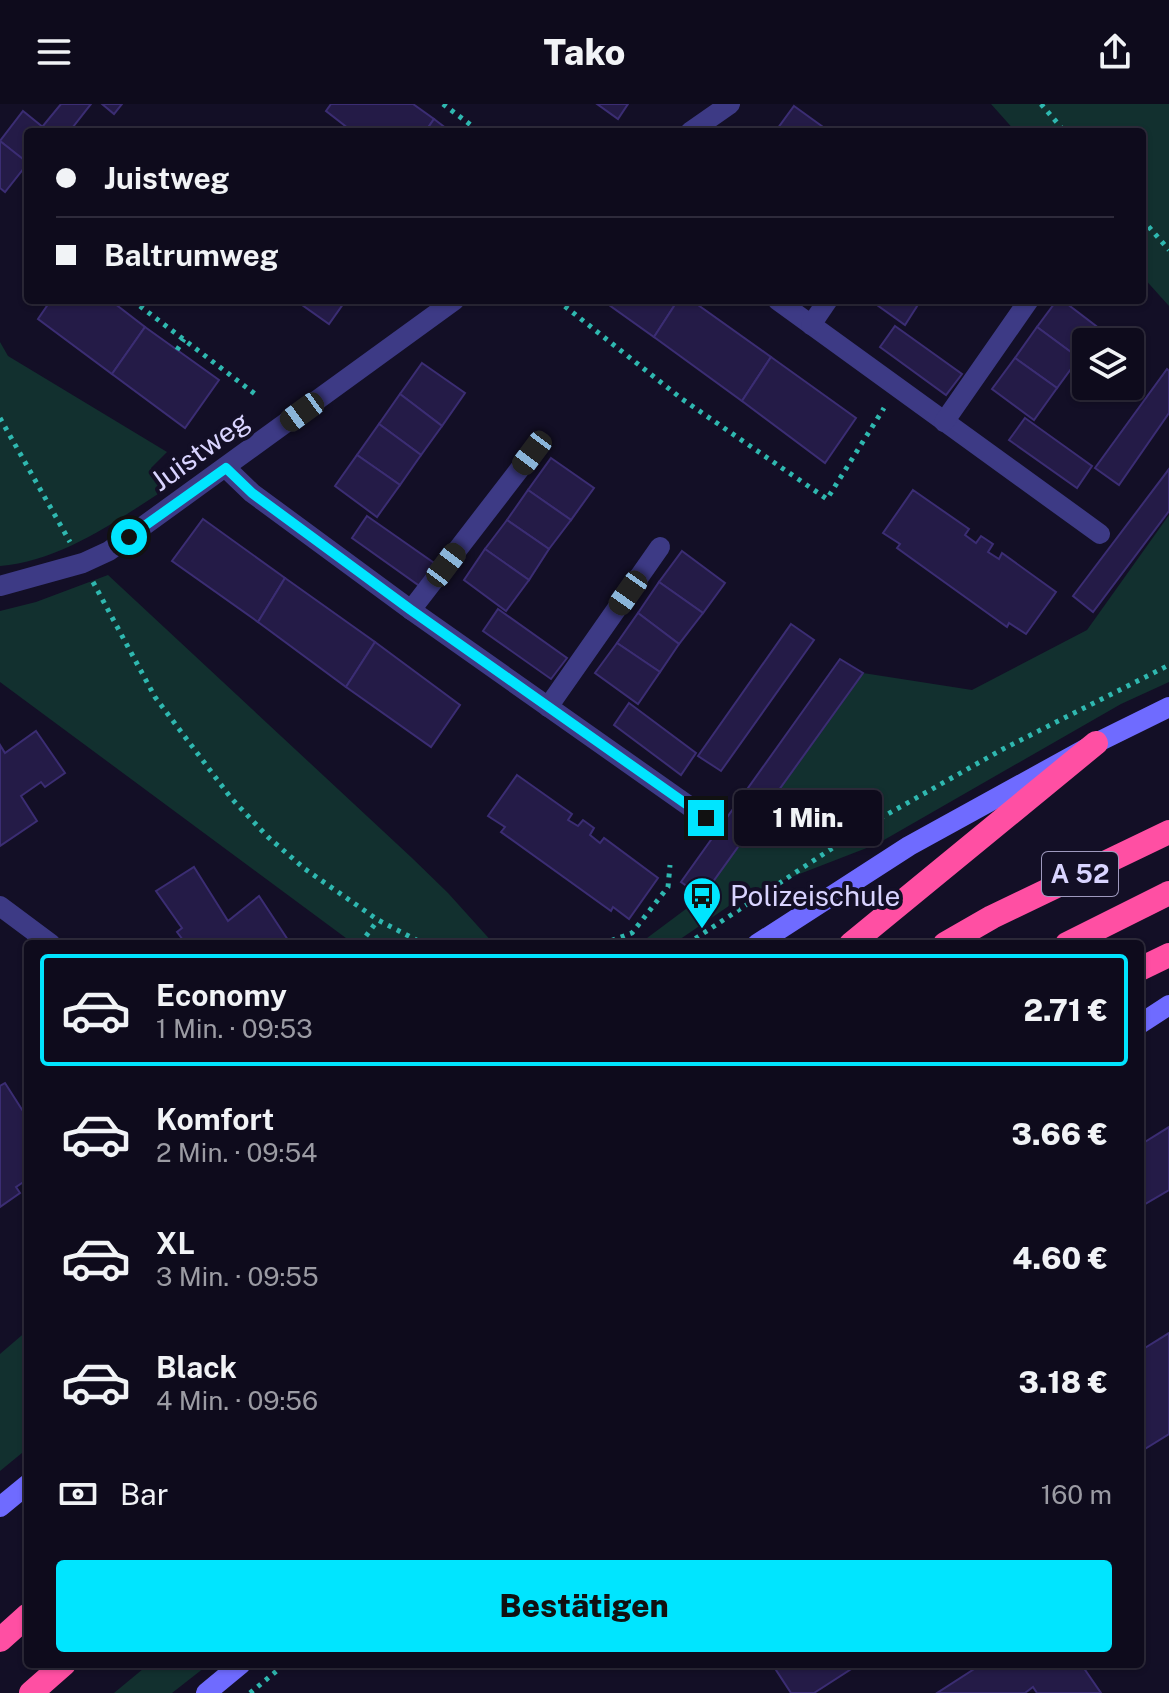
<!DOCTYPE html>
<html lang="de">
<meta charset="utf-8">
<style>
:root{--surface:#0e0b1c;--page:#171425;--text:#f1f3f6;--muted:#9b9ba3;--line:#2e2b3b;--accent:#00e5ff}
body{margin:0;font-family:"Public Sans",sans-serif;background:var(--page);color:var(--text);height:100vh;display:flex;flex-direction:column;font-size:30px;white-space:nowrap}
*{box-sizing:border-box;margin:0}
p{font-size:26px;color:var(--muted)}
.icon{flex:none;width:44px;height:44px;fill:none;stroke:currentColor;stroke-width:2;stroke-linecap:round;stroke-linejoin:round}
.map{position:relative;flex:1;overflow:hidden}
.side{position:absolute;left:24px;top:836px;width:1120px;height:728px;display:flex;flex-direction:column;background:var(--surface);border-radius:8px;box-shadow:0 2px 6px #0004,0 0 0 2px var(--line)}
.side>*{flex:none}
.guide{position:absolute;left:24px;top:24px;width:1122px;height:176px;border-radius:8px;box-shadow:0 2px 6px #0004,0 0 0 2px var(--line);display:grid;align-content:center;height:176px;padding:0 32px;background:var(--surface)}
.fabs{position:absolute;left:1072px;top:224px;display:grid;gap:16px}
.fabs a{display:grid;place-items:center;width:72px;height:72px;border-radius:8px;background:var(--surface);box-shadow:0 2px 6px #0004,0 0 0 2px var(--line);font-size:40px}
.end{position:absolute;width:36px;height:36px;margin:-18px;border:10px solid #00e5ff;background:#111;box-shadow:0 0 0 4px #111}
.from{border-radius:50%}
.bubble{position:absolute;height:56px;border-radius:8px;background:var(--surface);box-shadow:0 2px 6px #0004,0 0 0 2px var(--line);font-size:26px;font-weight:800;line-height:56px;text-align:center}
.car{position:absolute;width:24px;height:48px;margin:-24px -12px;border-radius:10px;box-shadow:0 0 6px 2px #0007;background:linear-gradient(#222 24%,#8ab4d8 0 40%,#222 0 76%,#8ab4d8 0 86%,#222 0)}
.guide b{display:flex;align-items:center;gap:28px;height:76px;font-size:30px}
.guide b+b{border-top:2px solid var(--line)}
.guide i{width:20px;height:20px;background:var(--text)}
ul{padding:14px 0 0;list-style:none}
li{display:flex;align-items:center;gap:24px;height:112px;margin:0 16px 12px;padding:0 16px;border:4px solid transparent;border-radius:8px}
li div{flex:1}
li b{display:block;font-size:30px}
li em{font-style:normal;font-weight:800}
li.current{border-color:var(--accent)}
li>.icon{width:72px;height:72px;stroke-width:1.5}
.pay{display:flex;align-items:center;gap:20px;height:88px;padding:0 32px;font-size:30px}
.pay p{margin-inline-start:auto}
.action{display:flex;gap:16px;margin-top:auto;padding:16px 32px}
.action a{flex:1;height:92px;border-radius:8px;background:var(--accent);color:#111;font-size:32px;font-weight:800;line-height:92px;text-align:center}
header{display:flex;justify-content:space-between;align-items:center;height:104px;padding:0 32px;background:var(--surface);font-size:36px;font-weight:800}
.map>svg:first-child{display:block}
.green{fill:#12302f}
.building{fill:#241b47;stroke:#3b2d73;stroke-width:2}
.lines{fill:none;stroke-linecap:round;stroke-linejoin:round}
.path{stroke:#2fb8b0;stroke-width:5;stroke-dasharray:4 6;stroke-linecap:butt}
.street{stroke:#3d3a85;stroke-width:20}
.secondary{stroke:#6f6bff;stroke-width:20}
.highway{stroke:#ff4fa3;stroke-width:24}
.route{stroke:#00e5ff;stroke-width:10}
.labels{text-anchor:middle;stroke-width:8;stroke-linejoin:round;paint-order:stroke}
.shield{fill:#130f26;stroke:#9e99be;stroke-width:2}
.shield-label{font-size:26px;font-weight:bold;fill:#d9d4ff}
.street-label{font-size:28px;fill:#d9d4ff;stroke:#130f26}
.poi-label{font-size:28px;fill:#d9d4ff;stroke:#130f26;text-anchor:start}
</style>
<header><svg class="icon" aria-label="menu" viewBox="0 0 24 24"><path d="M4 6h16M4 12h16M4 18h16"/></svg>Tako<svg class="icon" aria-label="share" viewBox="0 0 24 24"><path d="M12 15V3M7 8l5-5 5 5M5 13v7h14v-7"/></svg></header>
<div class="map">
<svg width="1169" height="1589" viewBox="0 0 1169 1589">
<rect width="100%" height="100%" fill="#130f26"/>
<g class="green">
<path d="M991,0H1169V202L1142,172V28H1016Z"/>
<path d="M0,238L8,252L167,348L151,364L161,388C112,420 59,457 0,462Z"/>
<path d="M1169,411V578L1121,600L877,740L745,791L673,840H639L702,793L863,569L972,586L1087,526Z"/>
<path d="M108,471L412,754L448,789L494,840H354L0,578V507L36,498Z"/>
<path d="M28,1226V1344L0,1367V1250Z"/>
<path d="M149,1560H209L172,1589H114Z"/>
</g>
<g class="building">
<path d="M61,0H91L69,28H49L42,23Z"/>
<path d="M102,0H122L114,10Z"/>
<path d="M331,0H413L434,15L425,28H353L326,7Z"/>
<path d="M597,0H628L618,15Z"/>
<path d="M794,2L830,28H775Z"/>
<path d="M23,7L49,28H28V60L0,37Z"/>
<path d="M434,15L451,28H425Z"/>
<path d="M0,37L28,59L5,88L0,84Z"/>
<path d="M51,196H110L145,223L112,270L38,215Z"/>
<path d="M295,196H346L329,220Z"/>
<path d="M602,196H678L654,233Z"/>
<path d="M678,196H691L771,253L742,297L654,233Z"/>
<path d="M870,196H921L905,221Z"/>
<path d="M1057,196H1062L1100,225L1091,238H1086V244L1079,254L1037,223Z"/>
<path d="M895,222L962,270L946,291L880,243Z"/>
<path d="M145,223L219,276L185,324L112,270Z"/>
<path d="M1037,223L1079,254L1057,284L1015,254Z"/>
<path d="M771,253L856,314L825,359L742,297Z"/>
<path d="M1015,254L1057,284L1034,316L992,285Z"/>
<path d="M422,259L465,289L442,322L400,290Z"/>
<path d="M1167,265L1169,267V309L1119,381L1095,364Z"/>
<path d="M400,290L442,322L421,351L379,320Z"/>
<path d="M1025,314L1092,362L1077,384L1009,336Z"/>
<path d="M379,320L421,351L400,381L357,351Z"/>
<path d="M357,351L400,381L377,413L335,382Z"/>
<path d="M551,354L594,384L571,416L528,386Z"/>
<path d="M1169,365V407L1093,508L1073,492Z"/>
<path d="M528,386L571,416L549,445L507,416Z"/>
<path d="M913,386L969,425L965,431L976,439L981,432L993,440L988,448L999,455L1002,449L1056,488L1026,530L1009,519L1007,523L897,444L900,440L883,429Z"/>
<path d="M367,412L437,461L421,483L352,434Z"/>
<path d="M203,415L285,474L258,518L172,457Z"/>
<path d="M507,416L549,445L529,476L485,445Z"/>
<path d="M485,445L529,476L506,507L464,476Z"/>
<path d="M682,447L725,479L703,509L659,478Z"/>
<path d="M285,474L375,538L346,583L258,518Z"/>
<path d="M659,478L703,509L679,540L638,509Z"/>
<path d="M498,505L567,554L551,575L483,527Z"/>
<path d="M638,509L679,540L660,568L617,539Z"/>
<path d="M791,520L814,536L721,667L698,652Z"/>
<path d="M375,538L460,601L431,643L346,583Z"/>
<path d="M617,539L660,568L638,600L595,569Z"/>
<path d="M840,555L863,569L702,793L681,778Z"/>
<path d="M629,599L696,649L681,671L614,621Z"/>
<path d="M36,627L65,669L45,683L41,678L21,692L37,717L0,742V641L5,649Z"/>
<path d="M517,671L572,710L568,716L578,722L583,716L594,724L590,731L600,739L604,734L658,774L629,815L613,803L611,807L501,728L505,723L488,712Z"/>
<path d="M194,763L228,817L259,792L288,836L282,840H186L177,828L182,824L156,787Z"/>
<path d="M5,979L28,1015V1075L16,1083L20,1089L0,1103V982Z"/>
<path d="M1169,1023V1086L1140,1103V1041Z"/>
<path d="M1169,1229V1330L1140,1348V1247Z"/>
<path d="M786,1560H859L814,1589H791L776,1566Z"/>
<path d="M982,1560H1081L1101,1589H1037L1033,1583L1025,1589H937Z"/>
</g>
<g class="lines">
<g class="path">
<path d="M443,0L480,28"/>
<path d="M1041,0L1065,28"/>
<path d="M1142,115L1169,146"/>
<path d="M132,196L259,293"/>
<path d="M557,196L682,295L827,395L884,304"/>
<path d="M177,246L184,235"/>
<path d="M0,314L70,438"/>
<path d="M93,478L155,593L231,694L268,733L305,765L378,816L424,840"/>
<path d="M360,840L378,816"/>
<path d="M602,840L632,829L668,783L670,761"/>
<path d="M687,840L863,724L1003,645L1169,561"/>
<path d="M250,1589L285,1560"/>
</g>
<g class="street">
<path d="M690,28L730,0"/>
<path d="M777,196L1100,430"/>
<path d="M811,221L828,196"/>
<path d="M944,318L1029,196"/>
<path d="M226,364L252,389L411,506L706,714"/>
<path d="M0,482L83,459L109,447L455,196"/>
<path d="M411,506L532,349"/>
<path d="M548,603L660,443"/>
<path d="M0,802L51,840"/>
</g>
<g class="secondary">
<path d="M757,840L909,742L1096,639L1169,603"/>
<path d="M1140,920L1169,901"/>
<path d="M0,1403L28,1380"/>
<path d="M206,1589L241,1560"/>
</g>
<g class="highway">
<path d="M851,840L1096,639"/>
<path d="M945,840L992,813L1169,728"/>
<path d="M1067,840L1169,789"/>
<path d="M1140,865L1169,851"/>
<path d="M0,1536L28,1511"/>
<path d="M31,1589L64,1560"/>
</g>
</g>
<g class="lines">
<path class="route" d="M129,433L226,364L252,389L411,506L706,714"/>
</g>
<defs>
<g id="bus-pin" transform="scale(2)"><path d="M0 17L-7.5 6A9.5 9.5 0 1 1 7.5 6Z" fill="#00e5ff" stroke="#130f26"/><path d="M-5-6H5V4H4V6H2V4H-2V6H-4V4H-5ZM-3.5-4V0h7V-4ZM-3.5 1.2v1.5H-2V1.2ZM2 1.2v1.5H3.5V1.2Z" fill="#111"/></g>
</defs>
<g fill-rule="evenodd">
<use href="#bus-pin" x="702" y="792"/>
</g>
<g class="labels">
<rect class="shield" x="1042" y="748" width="76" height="44" rx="6"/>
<g class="shield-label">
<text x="1080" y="779">A 52</text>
</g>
<g class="street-label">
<text transform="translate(200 347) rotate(-36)" y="10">Juistweg</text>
</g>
<g class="poi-label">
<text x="730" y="802">Polizeischule</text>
</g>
</g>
</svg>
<div class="fabs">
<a><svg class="icon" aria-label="layers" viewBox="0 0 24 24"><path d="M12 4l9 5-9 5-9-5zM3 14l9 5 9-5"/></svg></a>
</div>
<i class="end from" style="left:129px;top:433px"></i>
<i class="end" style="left:706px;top:714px"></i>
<div class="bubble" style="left:734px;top:686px;width:148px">1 Min.</div>
<i class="car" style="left:302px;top:308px;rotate:234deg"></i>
<i class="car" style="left:532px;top:349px;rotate:217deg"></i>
<i class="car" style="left:446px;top:461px;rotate:37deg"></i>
<i class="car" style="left:628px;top:489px;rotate:215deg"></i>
<div class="guide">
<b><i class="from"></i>Juistweg</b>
<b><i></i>Baltrumweg</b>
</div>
<section class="side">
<ul>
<li class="current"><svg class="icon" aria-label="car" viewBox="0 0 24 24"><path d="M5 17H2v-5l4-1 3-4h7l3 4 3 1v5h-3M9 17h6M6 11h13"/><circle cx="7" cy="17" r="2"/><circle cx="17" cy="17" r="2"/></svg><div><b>Economy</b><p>1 Min. · 09:53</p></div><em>2.71 €</em></li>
<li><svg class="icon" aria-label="car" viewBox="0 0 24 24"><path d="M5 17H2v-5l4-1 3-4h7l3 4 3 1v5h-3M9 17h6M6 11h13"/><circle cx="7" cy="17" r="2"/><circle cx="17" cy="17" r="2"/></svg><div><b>Komfort</b><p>2 Min. · 09:54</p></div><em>3.66 €</em></li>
<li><svg class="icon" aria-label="car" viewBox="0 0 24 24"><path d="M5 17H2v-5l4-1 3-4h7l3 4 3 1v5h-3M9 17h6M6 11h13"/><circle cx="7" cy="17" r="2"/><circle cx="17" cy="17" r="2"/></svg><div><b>XL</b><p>3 Min. · 09:55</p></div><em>4.60 €</em></li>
<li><svg class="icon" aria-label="car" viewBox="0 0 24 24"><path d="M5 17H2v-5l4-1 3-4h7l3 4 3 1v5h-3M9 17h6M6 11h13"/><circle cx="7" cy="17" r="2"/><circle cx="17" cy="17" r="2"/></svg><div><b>Black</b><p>4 Min. · 09:56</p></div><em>3.18 €</em></li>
</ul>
<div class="pay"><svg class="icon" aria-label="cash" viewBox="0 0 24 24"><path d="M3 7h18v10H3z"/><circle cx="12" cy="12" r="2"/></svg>Bar<p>160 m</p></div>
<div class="action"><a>Bestätigen</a></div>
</section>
</div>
